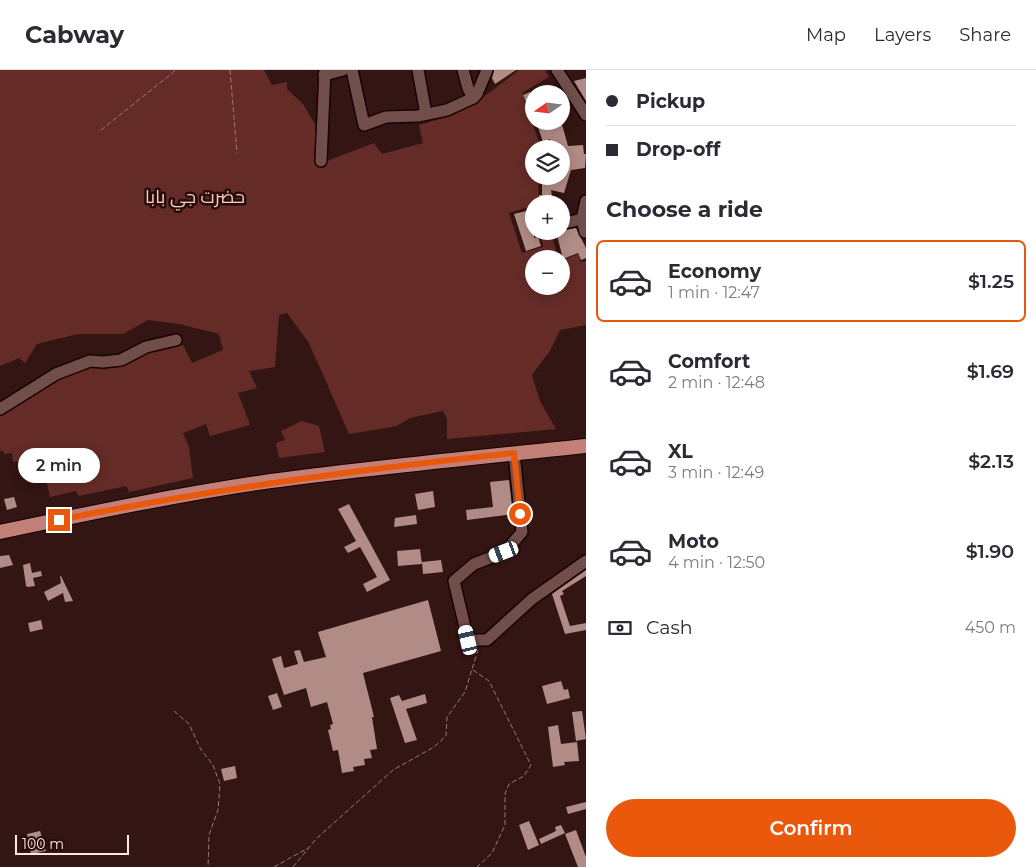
<!DOCTYPE html>
<meta charset="utf-8">
<style>
:root{--surface:#fff;--page:#f7f7f7;--text:#2b2b33;--muted:#7c7c81;--line:#e1e1e2;--accent:#ea580c}
body{margin:0;font-family:Montserrat,Cairo,sans-serif;background:var(--page);color:var(--text);height:100vh;display:flex;flex-direction:column;font-size:19px;white-space:nowrap}
*{box-sizing:border-box;margin:0}
p{font-size:16px;color:var(--muted)}
.icon{flex:none;width:28px;height:28px;fill:none;stroke:currentColor;stroke-width:2;stroke-linecap:round;stroke-linejoin:round}
.map{position:relative;flex:1;overflow:hidden}
.details{display:flex;flex-direction:column;background:var(--surface);width:450px}
.details>*{flex:none}
.banner{display:grid;align-content:center;height:110px;padding:0 20px;background:var(--surface)}
.needle{width:32px;rotate:256deg}
.fabs{position:absolute;left:525px;top:15px;display:grid;gap:10px}
.fabs a{display:grid;place-items:center;width:45px;height:45px;border-radius:50%;background:var(--surface);box-shadow:0 2px 12px #0003;font-size:25px}
.scale{position:absolute;left:15px;bottom:12px;width:114px;box-sizing:border-box;padding-left:5px;border:2px solid #fee8e5;border-top:0;font-size:14px;line-height:18px;white-space:nowrap;color:#fee8e5;-webkit-text-stroke:4px #280c0a;paint-order:stroke}
.end{position:absolute;width:22px;height:22px;margin:-11px;border:6px solid #ea580c;background:#fff;box-shadow:0 0 0 2px #fff}
.from{border-radius:50%}
.bubble{position:absolute;height:35px;border-radius:18px;background:var(--surface);box-shadow:0 2px 12px #0003;font-size:16px;font-weight:600;line-height:35px;text-align:center}
.car{position:absolute;width:15px;height:30px;margin:-15px -8px;border-radius:6px;box-shadow:0 0 4px 1px #0007;background:linear-gradient(#fff 24%,#345 0 40%,#fff 0 76%,#345 0 86%,#fff 0)}
.banner b{display:flex;align-items:center;gap:18px;height:48px;font-size:19px}
.banner b+b{border-top:1px solid var(--line)}
.banner i{width:12px;height:12px;background:var(--text)}
ul{padding:0;list-style:none}
li{display:flex;align-items:center;gap:15px;height:82px;margin:0 10px 8px;padding:0 10px;border:2px solid transparent;border-radius:8px}
li div{flex:1}
li b{display:block;font-size:19px}
li em{font-style:normal;font-weight:600}
li.on{border-color:var(--accent)}
li>.icon{width:45px;height:45px;stroke-width:1.5}
h2{padding:0 20px;font-size:22px;line-height:60px}
.pay{display:flex;align-items:center;gap:12px;height:55px;padding:0 20px;font-size:19px}
.pay p{margin-inline-start:auto}
.action{display:flex;gap:10px;margin-top:auto;padding:10px 20px}
.action a{flex:1;height:58px;border-radius:30px;background:var(--accent);color:#fff;font-size:20px;font-weight:600;line-height:58px;text-align:center}
header{display:flex;align-items:center;gap:30px;box-sizing:border-box;height:70px;padding:0 25px;background:var(--surface);border-bottom:1px solid var(--line)}
header strong{font-size:24px}
nav{display:flex;gap:28px;margin-inline-start:auto;font-size:18px}
main{display:flex;flex:1;min-height:0}
.map>svg:first-child{display:block}
.green{fill:#652c27}
.building{fill:#b18b86}
.lines{fill:none;stroke-linecap:round;stroke-linejoin:round}
.minor-casing{stroke:#190201;stroke-width:14}
.major-casing{stroke:#190201;stroke-width:16}
.path{stroke:#967c79;stroke-width:1;stroke-dasharray:5 2.5;stroke-linecap:butt}
.minor{stroke:#714e4a;stroke-width:11}
.major{stroke:#c28078;stroke-width:14}
.route{stroke:#ea580c;stroke-width:6}
.labels{text-anchor:middle;stroke-width:5;stroke-linejoin:round;paint-order:stroke}
.park-label{font-size:18px;fill:#f8cbc5;stroke:#280c0a}
</style>
<header>
<strong>Cabway</strong>
<nav><a>Map</a><a>Layers</a><a>Share</a></nav>
</header>
<main>
<div class="map">
<svg width="586" height="797" viewBox="0 0 586 797">
<rect width="100%" height="100%" fill="#331513"/>
<g class="green">
<path d="M0,0H264L272,15L287,12V19L303,34L316,56L319,94L374,73L382,84L423,73L419,55L454,45L489,23L519,0H545L549,7L522,23L541,78L534,79V106H538L539,134L509,143L522,183L543,177L540,161H551L558,189H534V216H561V191L578,184L580,192L586,191V255L560,260L550,281L532,305L540,331L556,359L447,369V349L443,341L410,348L397,356L349,364L309,273L287,243L279,245L275,297L249,301L257,318L238,323L250,355L210,366L206,354L183,363L189,377L193,408L129,422L126,416L79,426L76,421L50,427L41,388L13,392L12,383L4,384L3,381H0V345L4,340L57,309L92,296L121,294L139,287L147,282L183,275L192,293L223,280L219,264L179,254L148,250L123,264H78L37,274L25,293L19,288L0,296Z"/>
<path d="M302,351L319,356L325,382L279,388L276,373L285,370L281,361Z"/>
</g>
<g class="building">
<path d="M494,0H516L495,14L492,8Z"/>
<path d="M586,8V31L574,11Z"/>
<path d="M530,22L534,29V37L529,39L523,25Z"/>
<path d="M536,51H548L549,53L561,51L568,76L583,75L584,84H586L585,98L571,100L564,123L551,120L553,133L539,134V125H542V106L560,110L563,93L561,79H554L550,69L543,72Z"/>
<path d="M534,139V168L538,167L541,176L526,181L514,144Z"/>
<path d="M576,158L586,178V188L581,190L578,183L563,189L556,161Z"/>
<path d="M509,410L513,444L467,450L466,440L493,437L490,412Z"/>
<path d="M433,421L435,437L418,440L415,424Z"/>
<path d="M14,427L17,437L7,440L4,429Z"/>
<path d="M349,434L390,510L367,522L363,514L377,507L360,477L348,483L344,477L356,471L338,439Z"/>
<path d="M416,445L417,454L394,457L395,448Z"/>
<path d="M420,479L422,494L398,496L397,481Z"/>
<path d="M9,485L13,495L0,498V486Z"/>
<path d="M441,490L443,502L423,504L422,492Z"/>
<path d="M30,493L32,503L41,501L42,506L33,508L35,516L28,517L26,516L23,495Z"/>
<path d="M586,500V506L562,521L564,524L560,526L570,556L586,553V560L565,564L552,524Z"/>
<path d="M60,506H61L73,531L65,532L63,523L48,531L44,522L61,513Z"/>
<path d="M428,530L441,581L363,603L374,647H372L377,679L370,680L372,688L364,689L365,695L353,697L354,701L342,703L338,680L333,681L328,660L331,659L330,655L333,654L327,632L311,637L306,618L284,625L272,589L281,586L284,598L298,594L294,581L300,580L304,592L326,587L318,562Z"/>
<path d="M41,550L43,559L30,562L28,553Z"/>
<path d="M561,611L564,620L568,619L570,628L547,634L542,616Z"/>
<path d="M277,623L282,637L273,640L268,626Z"/>
<path d="M425,624L427,633L406,639L417,670L405,673L390,628L399,625L402,631Z"/>
<path d="M582,641L586,669L576,671L572,642Z"/>
<path d="M558,655L561,674L577,672L579,691L564,692L565,695L553,697L548,657Z"/>
<path d="M235,696L237,708L224,711L221,699Z"/>
<path d="M586,732V739L568,744L566,737Z"/>
<path d="M529,751L539,775L528,780L519,755Z"/>
<path d="M561,755L565,763L541,774L539,769L556,761L555,757Z"/>
<path d="M576,760L586,787V797H578L565,764Z"/>
<path d="M40,761L46,781L31,784L27,764Z"/>
</g>
<g class="lines">
<g class="minor-casing">
<g id="minor">
<path d="M352,0L364,55L386,47L418,46L447,40L473,28L477,24L487,0"/>
<path d="M418,0L426,44"/>
<path d="M463,0L468,18L473,28"/>
<path d="M557,0L586,45"/>
<path d="M324,5L343,0"/>
<path d="M321,91L325,0"/>
<path d="M561,154L582,149"/>
<path d="M585,162L582,149L586,131"/>
<path d="M0,339L56,304L90,291L103,292L121,290L146,277L176,270"/>
<path d="M514,383L522,462L505,482L474,494L454,511L468,570H487L532,529L586,491"/>
</g>
</g>
<g class="major-casing">
<path id="major" d="M0,462C90,443 180,424 271,411C376,397 481,387 586,376"/>
</g>
<g class="path">
<path d="M230,0L237,83"/>
<path d="M101,60L176,0"/>
<path d="M473,600L489,611L531,695L524,706L509,714L505,724V755L492,783L477,797"/>
<path d="M174,641L189,654L200,678L213,695L220,714L218,740L209,765L208,797"/>
<path d="M274,797L308,778"/>
<path d="M293,797L316,769L393,700L434,677L446,666L447,647L465,622L478,580"/>
</g>
<use href="#minor" class="minor"/>
<use href="#major" class="major"/>
</g>
<g class="lines">
<path class="route" d="M59,450C210,419 361,399 514,383L520,444"/>
</g>
<g class="labels">
<g class="park-label">
<text x="195" y="133">حضرت جي بابا</text>
</g>
</g>
</svg>
<div class="fabs">
<a><svg class="needle" viewBox="-14 -14 28 28"><path d="M0-13l5 13h-10z" fill="#e53935"/><path d="M0 13l5-13h-10z" fill="#7c7c81"/></svg></a>
<a><svg class="icon" aria-label="layers" viewBox="0 0 24 24"><path d="M12 4l9 5-9 5-9-5zM3 14l9 5 9-5"/></svg></a>
<a>+</a>
<a>−</a>
</div>
<div class="scale">100 m</div>
<i class="end from" style="left:520px;top:444px"></i>
<i class="end" style="left:59px;top:450px"></i>
<div class="bubble" style="left:18px;top:378px;width:82px">2 min</div>
<i class="car" style="left:504px;top:482px;rotate:249deg"></i>
<i class="car" style="left:468px;top:570px;rotate:347deg"></i>
</div>
<section class="details">
<div class="banner">
<b><i class="from"></i>Pickup</b>
<b><i></i>Drop-off</b>
</div>
<h2>Choose a ride</h2>
<ul>
<li class="on"><svg class="icon" aria-label="car" viewBox="0 0 24 24"><path d="M5 17H2v-5l4-1 3-4h7l3 4 3 1v5h-3M9 17h6M6 11h13"/><circle cx="7" cy="17" r="2"/><circle cx="17" cy="17" r="2"/></svg><div><b>Economy</b><p>1 min · 12:47</p></div><em>$1.25</em></li>
<li><svg class="icon" aria-label="car" viewBox="0 0 24 24"><path d="M5 17H2v-5l4-1 3-4h7l3 4 3 1v5h-3M9 17h6M6 11h13"/><circle cx="7" cy="17" r="2"/><circle cx="17" cy="17" r="2"/></svg><div><b>Comfort</b><p>2 min · 12:48</p></div><em>$1.69</em></li>
<li><svg class="icon" aria-label="car" viewBox="0 0 24 24"><path d="M5 17H2v-5l4-1 3-4h7l3 4 3 1v5h-3M9 17h6M6 11h13"/><circle cx="7" cy="17" r="2"/><circle cx="17" cy="17" r="2"/></svg><div><b>XL</b><p>3 min · 12:49</p></div><em>$2.13</em></li>
<li><svg class="icon" aria-label="car" viewBox="0 0 24 24"><path d="M5 17H2v-5l4-1 3-4h7l3 4 3 1v5h-3M9 17h6M6 11h13"/><circle cx="7" cy="17" r="2"/><circle cx="17" cy="17" r="2"/></svg><div><b>Moto</b><p>4 min · 12:50</p></div><em>$1.90</em></li>
</ul>
<div class="pay"><svg class="icon" aria-label="cash" viewBox="0 0 24 24"><path d="M3 7h18v10H3z"/><circle cx="12" cy="12" r="2"/></svg>Cash<p>450 m</p></div>
<div class="action"><a>Confirm</a></div>
</section>
</main>
